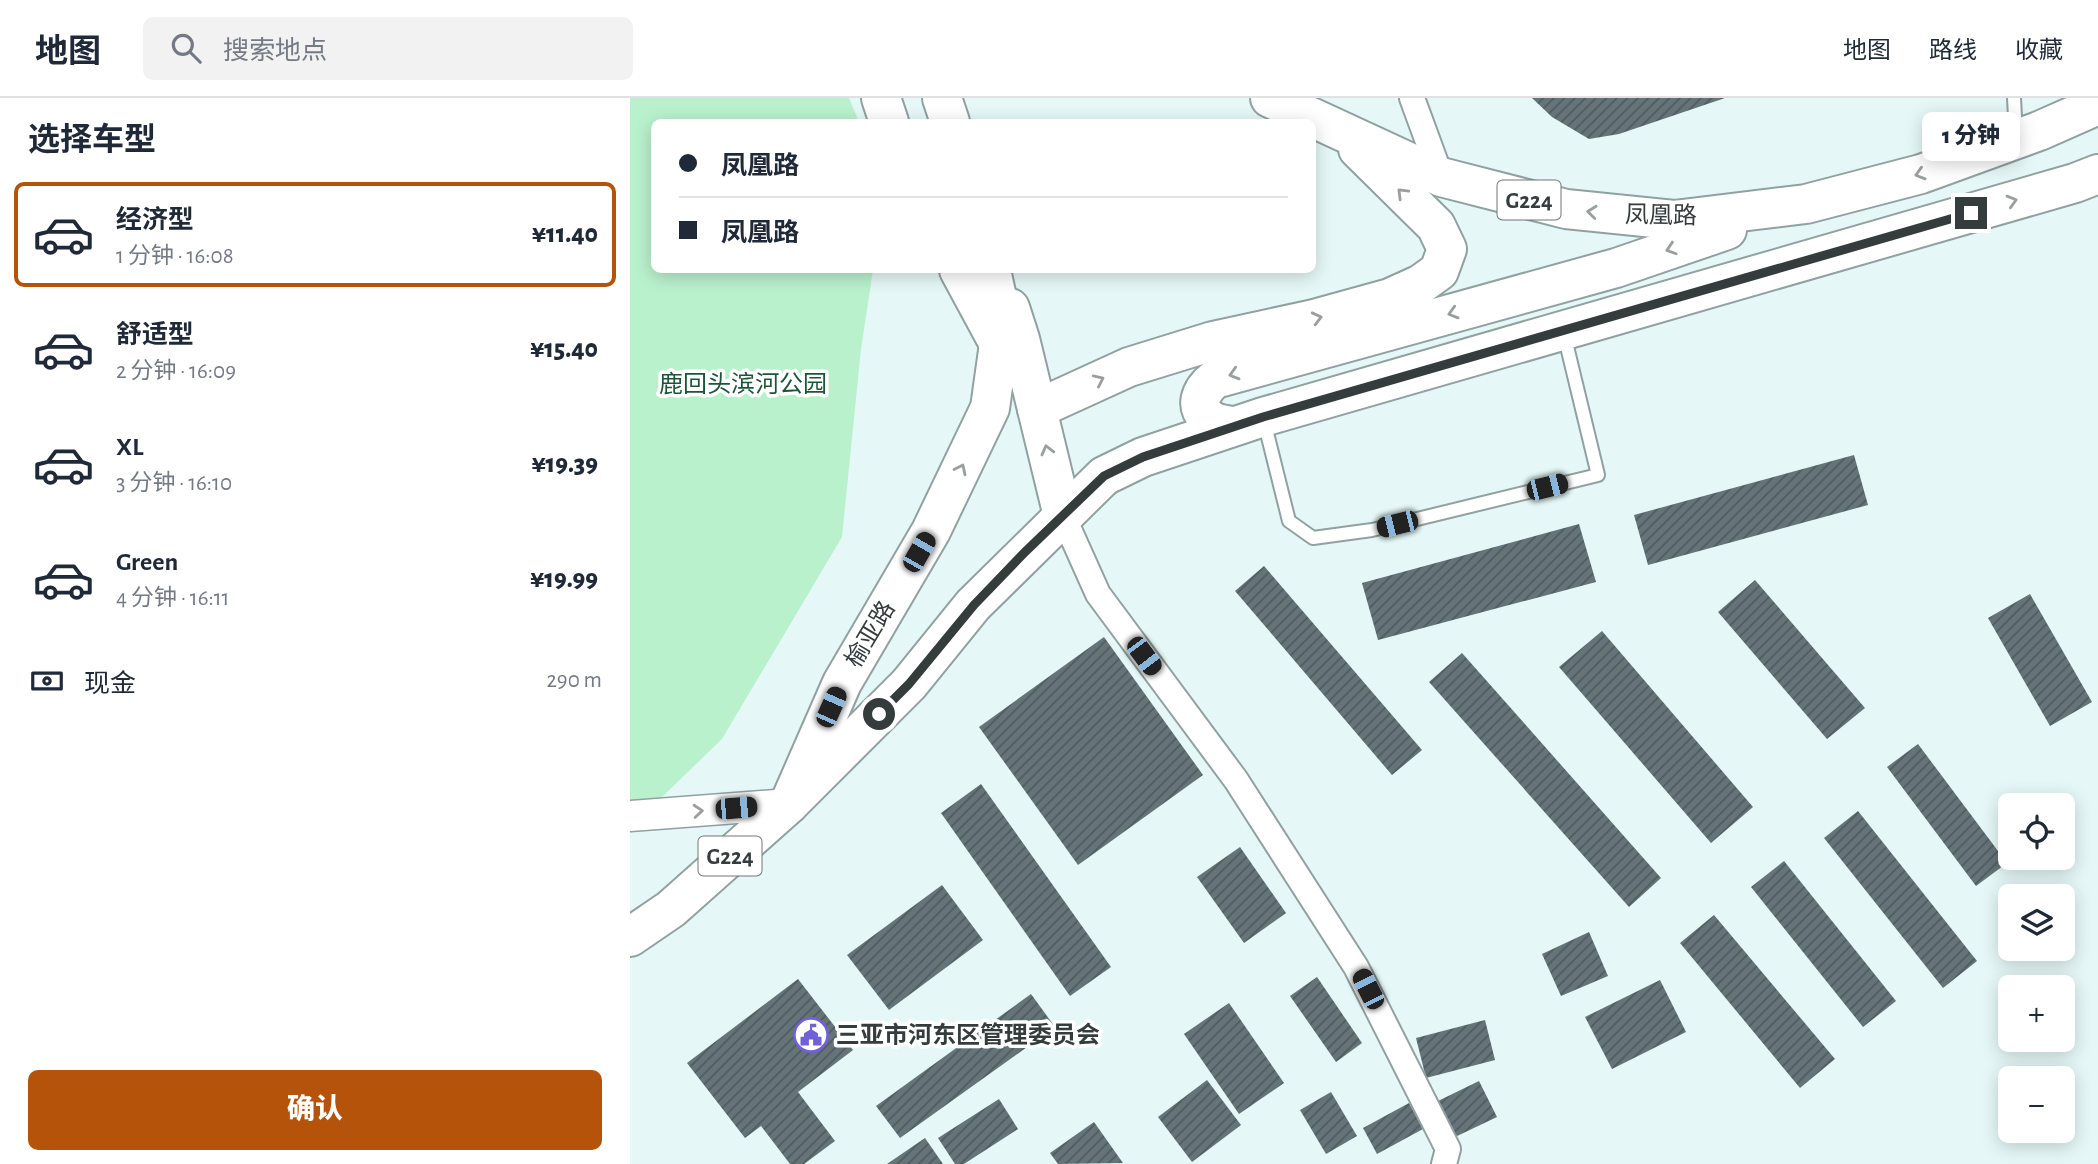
<!DOCTYPE html>
<html lang="zh">
<meta charset="utf-8">
<style>
:root{--surface:#fff;--page:#f2f2f3;--text:#1f2937;--muted:#747a83;--line:#e0e1e3;--accent:#b45309}
body{margin:0;font-family:"Alegreya Sans","Noto Sans SC",sans-serif;background:var(--page);color:var(--text);height:100vh;display:flex;flex-direction:column;font-size:26px;white-space:nowrap}
*{box-sizing:border-box;margin:0}
p{font-size:23px;color:var(--muted)}
.icon{flex:none;width:38px;height:38px;fill:none;stroke:currentColor;stroke-width:2;stroke-linecap:round;stroke-linejoin:round}
.map{position:relative;flex:1;overflow:hidden}
.side{display:flex;flex-direction:column;background:var(--surface);width:630px}
.side>*{flex:none}
.hud{position:absolute;left:21px;top:21px;width:665px;height:154px;border-radius:10px;box-shadow:0 4px 18px #0003;display:grid;align-content:center;height:154px;padding:0 28px;background:var(--surface)}
.controls{position:absolute;left:1368px;top:695px;display:grid;gap:14px}
.controls a{display:grid;place-items:center;width:77px;height:77px;border-radius:10px;background:var(--surface);box-shadow:0 4px 18px #0003;font-size:35px}
.end{position:absolute;width:32px;height:32px;margin:-16px;border:9px solid #353d3c;background:#fff;box-shadow:0 0 0 4px #fff}
.from{border-radius:50%}
.bubble{position:absolute;height:49px;border-radius:10px;background:var(--surface);box-shadow:0 4px 18px #0003;font-size:23px;font-weight:800;line-height:49px;text-align:center}
.car{position:absolute;width:21px;height:42px;margin:-21px -10px;border-radius:9px;box-shadow:0 0 5px 2px #0007;background:linear-gradient(#222 24%,#8ab4d8 0 40%,#222 0 76%,#8ab4d8 0 86%,#222 0)}
.hud b{display:flex;align-items:center;gap:24px;height:66px;font-size:26px}
.hud b+b{border-top:2px solid var(--line)}
.hud i{width:18px;height:18px;background:var(--text)}
ul{padding:0;list-style:none}
li{display:flex;align-items:center;gap:21px;height:105px;margin:0 14px 10px;padding:0 14px;border:4px solid transparent;border-radius:10px}
li div{flex:1}
li b{display:block;font-size:26px}
li em{font-style:normal;font-weight:800}
li.current{border-color:var(--accent)}
li>.icon{width:63px;height:63px;stroke-width:1.5}
h2{padding:0 28px;font-size:32px;line-height:84px}
.pay{display:flex;align-items:center;gap:18px;height:77px;padding:0 28px;font-size:26px}
.pay p{margin-inline-start:auto}
.primary-button{display:flex;gap:14px;margin-top:auto;padding:14px 28px}
.primary-button a{flex:1;height:80px;border-radius:10px;background:var(--accent);color:#fff;font-size:28px;font-weight:800;line-height:80px;text-align:center}
header{display:flex;align-items:center;gap:42px;box-sizing:border-box;height:98px;padding:0 35px;background:var(--surface);border-bottom:2px solid var(--line)}
header strong{font-size:33px}
nav{display:flex;gap:38px;margin-inline-start:auto;font-size:24px}
.search{width:490px;height:63px;background:var(--page);display:flex;align-items:center;gap:18px;box-sizing:border-box;padding:0 24px;border-radius:10px;color:var(--muted);font-size:26px}
main{display:flex;flex:1;min-height:0}
.map>svg:first-child{display:block}
.green{fill:#baf1cd}
.building{fill:url(#building-hatch)}
.lines{fill:none;stroke-linecap:round;stroke-linejoin:round}
.service-casing{stroke:#90a1a0;stroke-width:16}
.minor-casing{stroke:#90a1a0;stroke-width:28}
.tertiary-casing{stroke:#90a1a0;stroke-width:33}
.primary-casing{stroke:#90a1a0;stroke-width:42}
.trunk-casing{stroke:#90a1a0;stroke-width:42}
.service{stroke:#fff;stroke-width:12}
.minor{stroke:#fff;stroke-width:24}
.tertiary{stroke:#fff;stroke-width:30}
.primary{stroke:#fff;stroke-width:38}
.trunk{stroke:#fff;stroke-width:38}
.oneway{stroke:#9a9e9e}
.route{stroke:#353d3c;stroke-width:9}
.labels{text-anchor:middle;stroke-width:7;stroke-linejoin:round;paint-order:stroke}
.shield{fill:#fff;stroke:#727776;stroke-width:2}
.shield-label{font-size:23px;font-weight:bold;fill:#353d3c}
.street-label{font-size:24px;fill:#353d3c;stroke:#fff}
.park-label{font-size:24px;fill:#1d5536;stroke:#fff}
.poi-label{font-size:24px;font-weight:bold;fill:#353d3c;stroke:#fff;text-anchor:start}
</style>
<header>
<strong>地图</strong>
<div class="search"><svg class="icon" aria-label="search" viewBox="0 0 24 24"><circle cx="10" cy="10" r="6"/><path d="M15 15l6 6"/></svg>搜索地点</div>
<nav><a>地图</a><a>路线</a><a>收藏</a></nav>
</header>
<main>
<section class="side">
<h2>选择车型</h2>
<ul>
<li class="current"><svg class="icon" aria-label="car" viewBox="0 0 24 24"><path d="M5 17H2v-5l4-1 3-4h7l3 4 3 1v5h-3M9 17h6M6 11h13"/><circle cx="7" cy="17" r="2"/><circle cx="17" cy="17" r="2"/></svg><div><b>经济型</b><p>1 分钟 · 16:08</p></div><em>¥11.40</em></li>
<li><svg class="icon" aria-label="car" viewBox="0 0 24 24"><path d="M5 17H2v-5l4-1 3-4h7l3 4 3 1v5h-3M9 17h6M6 11h13"/><circle cx="7" cy="17" r="2"/><circle cx="17" cy="17" r="2"/></svg><div><b>舒适型</b><p>2 分钟 · 16:09</p></div><em>¥15.40</em></li>
<li><svg class="icon" aria-label="car" viewBox="0 0 24 24"><path d="M5 17H2v-5l4-1 3-4h7l3 4 3 1v5h-3M9 17h6M6 11h13"/><circle cx="7" cy="17" r="2"/><circle cx="17" cy="17" r="2"/></svg><div><b>XL</b><p>3 分钟 · 16:10</p></div><em>¥19.39</em></li>
<li><svg class="icon" aria-label="car" viewBox="0 0 24 24"><path d="M5 17H2v-5l4-1 3-4h7l3 4 3 1v5h-3M9 17h6M6 11h13"/><circle cx="7" cy="17" r="2"/><circle cx="17" cy="17" r="2"/></svg><div><b>Green</b><p>4 分钟 · 16:11</p></div><em>¥19.99</em></li>
</ul>
<div class="pay"><svg class="icon" aria-label="cash" viewBox="0 0 24 24"><path d="M3 7h18v10H3z"/><circle cx="12" cy="12" r="2"/></svg>现金<p>290 m</p></div>
<div class="primary-button"><a>确认</a></div>
</section>
<div class="map">
<svg width="1468" height="1066" viewBox="0 0 1468 1066">
<defs>
<pattern id="building-hatch" width="6" height="6" patternUnits="userSpaceOnUse" patternTransform="scale(1.75)"><rect width="6" height="6" fill="#647478"/><path d="M-1 1l2-2M0 6l6-6M5 7l2-2" fill="none" stroke="#4f5c5e"/></pattern>
</defs>
<rect width="100%" height="100%" fill="#e5f8f7"/>
<path class="green" d="M0,0H219L229,24H24V172H243L231,251L212,439L92,641L0,730Z"/>
<g class="building">
<path d="M902,0H1095L989,36L959,41L922,19Z"/>
<path d="M1224,357L1238,407L1018,467L1004,417Z"/>
<path d="M949,426L966,484L748,542L732,485Z"/>
<path d="M634,468L792,652L762,677L605,493Z"/>
<path d="M1125,482L1235,610L1197,641L1088,514Z"/>
<path d="M1400,496L1462,604L1420,628L1358,520Z"/>
<path d="M972,533L1123,709L1081,745L929,569Z"/>
<path d="M474,539L573,677L448,767L349,629Z"/>
<path d="M832,555L1031,780L999,809L799,584Z"/>
<path d="M1288,646L1377,765L1346,788L1257,669Z"/>
<path d="M351,686L481,869L440,898L311,715Z"/>
<path d="M1228,713L1347,863L1313,890L1194,740Z"/>
<path d="M610,749L656,815L614,845L567,779Z"/>
<path d="M1154,763L1266,903L1233,929L1121,789Z"/>
<path d="M312,787L353,842L259,912L217,857Z"/>
<path d="M1084,817L1205,961L1170,990L1050,845Z"/>
<path d="M959,834L978,878L931,898L912,856Z"/>
<path d="M687,879L732,945L706,964L660,898Z"/>
<path d="M168,881L223,952L168,994L205,1043L174,1066H160L131,1028L115,1040L57,965Z"/>
<path d="M1030,882L1056,934L982,971L955,919Z"/>
<path d="M401,896L425,929L270,1040L246,1008Z"/>
<path d="M599,905L654,985L609,1016L554,936Z"/>
<path d="M855,922L865,962L796,980L786,940Z"/>
<path d="M577,982L611,1027L562,1064L528,1019Z"/>
<path d="M849,983L867,1019L825,1039L808,1003Z"/>
<path d="M701,994L727,1038L696,1056L670,1012Z"/>
<path d="M369,1001L388,1031L334,1066H325L308,1040Z"/>
<path d="M779,1005L793,1031L747,1056L733,1030Z"/>
<path d="M464,1024L493,1065L428,1066L420,1055Z"/>
<path d="M295,1040L313,1066H257Z"/>
</g>
<g class="lines">
<g class="service-casing">
<g id="service">
<path d="M1384,0L1386,38"/>
<path d="M634,323L659,423L683,440L742,432L968,377L934,236"/>
</g>
</g>
<g class="minor-casing">
<g id="minor">
<path d="M782,0L811,79"/>
<path d="M433,418L468,496L606,682L726,869L818,1051L814,1066"/>
</g>
</g>
<g class="tertiary-casing">
<path id="tertiary" d="M0,718L159,706"/>
</g>
<g class="primary-casing">
<g id="primary">
<path d="M312,0L320,24"/>
<path d="M380,210L390,241L433,418"/>
<path d="M159,706L212,585L301,433L360,310L369,246L366,195L361,172"/>
</g>
</g>
<g class="trunk-casing">
<g id="trunk">
<path d="M251,0L259,24"/>
<path d="M640,0L811,79L936,111L1044,122L1176,106L1291,76L1409,33L1468,7"/>
<path d="M329,172L369,246"/>
<path d="M407,311L499,269L583,243L684,221L760,200L791,186L809,173L817,151L806,128L728,51"/>
<path d="M603,328C596,327 587,326 581,322C562,310 571,292 585,281L986,170L1097,132"/>
<path d="M0,839L41,811L159,706L279,586L343,507L474,378L513,359L633,319L1445,85L1468,76"/>
</g>
</g>
<use href="#service" class="service"/>
<use href="#minor" class="minor"/>
<use href="#tertiary" class="tertiary"/>
<use href="#primary" class="primary"/>
<use href="#trunk" class="trunk"/>
</g>
<defs><path id="oneway-chevron" d="M-2-3.5L2.5 0L-2 3.5" fill="none" stroke-width="1.6" stroke-linecap="round" stroke-linejoin="round" transform="scale(1.75)"/></defs>
<g class="oneway">
<use href="#oneway-chevron" transform="translate(1290 76) rotate(163)"/>
<use href="#oneway-chevron" transform="translate(772 95) rotate(-135)"/>
<use href="#oneway-chevron" transform="translate(1382 103) rotate(-16)"/>
<use href="#oneway-chevron" transform="translate(962 114) rotate(-174)"/>
<use href="#oneway-chevron" transform="translate(1041 151) rotate(162)"/>
<use href="#oneway-chevron" transform="translate(823 215) rotate(164)"/>
<use href="#oneway-chevron" transform="translate(687 220) rotate(-14)"/>
<use href="#oneway-chevron" transform="translate(604 276) rotate(164)"/>
<use href="#oneway-chevron" transform="translate(469 282) rotate(-25)"/>
<use href="#oneway-chevron" transform="translate(417 352) rotate(-104)"/>
<use href="#oneway-chevron" transform="translate(331 371) rotate(-64)"/>
<use href="#oneway-chevron" transform="translate(68 713) rotate(-5)"/>
</g>
<g class="lines">
<path class="route" d="M249,616L279,586L344,507L395,454L474,378L513,359L633,319L1341,115"/>
</g>
<defs>
<g id="civic-ring" transform="scale(1.75)"><circle r="9.5" fill="#fff" stroke="#7060da" stroke-width="1.5"/><path d="M-.6-6.5H3V-4.5H.6V-3L4-1V1h2V6H-6V1h2V-1L-.6-3ZM-1.2 2.5V6h2.4V2.5Z" fill="#7060da"/></g>
</defs>
<g fill-rule="evenodd">
<use href="#civic-ring" x="181" y="937"/>
</g>
<g class="labels">
<g class="shield">
<rect x="867.5" y="82.5" width="63" height="39" rx="5"/>
<rect x="68.5" y="738.5" width="63" height="39" rx="5"/>
</g>
<g class="shield-label">
<text x="899" y="110">G224</text>
<text x="100" y="766">G224</text>
</g>
<g class="street-label">
<text transform="translate(1031 117) rotate(1)" y="8">凤凰路</text>
<text transform="translate(240 536) rotate(-59)" y="8">榆亚路</text>
</g>
<g class="park-label">
<text x="113" y="294">鹿回头滨河公园</text>
</g>
<g class="poi-label">
<text x="206" y="945">三亚市河东区管理委员会</text>
</g>
</g>
</svg>
<div class="controls">
<a><svg class="icon" aria-label="locate" viewBox="0 0 24 24"><circle cx="12" cy="12" r="6"/><path d="M12 2v4M12 18v4M2 12h4M18 12h4"/></svg></a>
<a><svg class="icon" aria-label="layers" viewBox="0 0 24 24"><path d="M12 4l9 5-9 5-9-5zM3 14l9 5 9-5"/></svg></a>
<a>+</a>
<a>−</a>
</div>
<i class="end from" style="left:249px;top:616px"></i>
<i class="end" style="left:1341px;top:115px"></i>
<div class="bubble" style="left:1292px;top:14px;width:98px">1 分钟</div>
<i class="car" style="left:917px;top:389px;rotate:76deg"></i>
<i class="car" style="left:767px;top:426px;rotate:256deg"></i>
<i class="car" style="left:289px;top:454px;rotate:30deg"></i>
<i class="car" style="left:514px;top:558px;rotate:143deg"></i>
<i class="car" style="left:201px;top:609px;rotate:24deg"></i>
<i class="car" style="left:106px;top:710px;rotate:85deg"></i>
<i class="car" style="left:738px;top:891px;rotate:333deg"></i>
<div class="hud">
<b><i class="from"></i>凤凰路</b>
<b><i></i>凤凰路</b>
</div>
</div>
</main>
